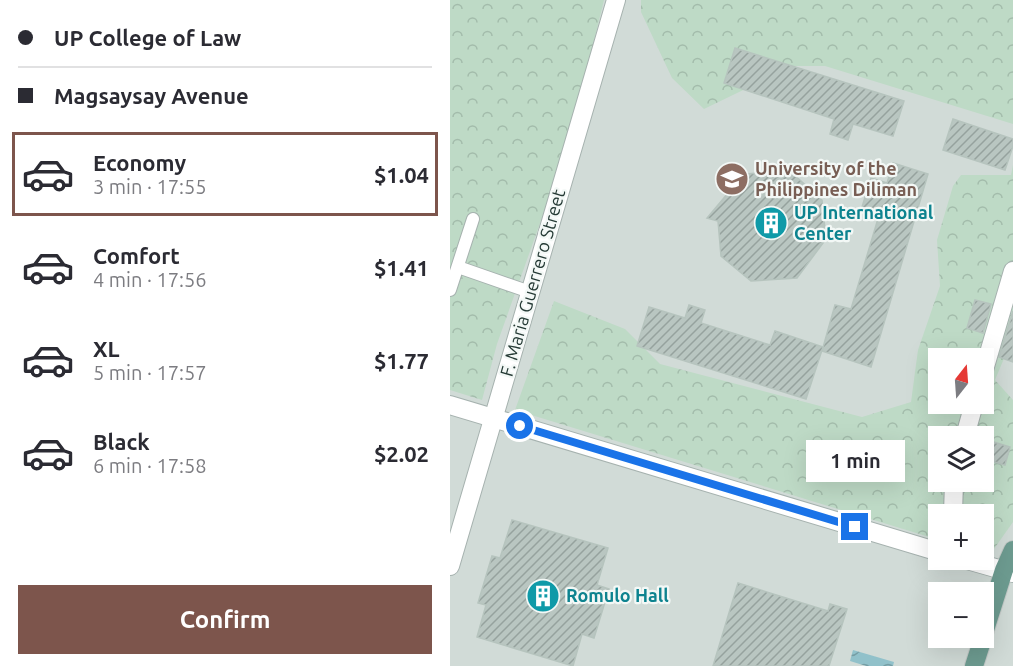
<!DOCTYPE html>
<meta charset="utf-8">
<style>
:root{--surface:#fff;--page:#f7f7f7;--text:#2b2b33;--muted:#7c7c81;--line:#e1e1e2;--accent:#7d554c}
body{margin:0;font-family:Ubuntu,sans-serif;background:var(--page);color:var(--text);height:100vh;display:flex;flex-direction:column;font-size:22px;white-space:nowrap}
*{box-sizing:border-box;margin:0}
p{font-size:20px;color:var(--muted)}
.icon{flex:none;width:33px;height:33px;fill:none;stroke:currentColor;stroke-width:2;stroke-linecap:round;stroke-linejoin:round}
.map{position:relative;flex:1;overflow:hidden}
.side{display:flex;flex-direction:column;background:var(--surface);width:450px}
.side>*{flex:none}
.hud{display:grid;align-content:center;height:132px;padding:0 18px;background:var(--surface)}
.needle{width:39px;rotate:17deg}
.buttons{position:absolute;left:478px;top:348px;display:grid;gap:12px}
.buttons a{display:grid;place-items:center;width:66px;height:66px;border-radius:0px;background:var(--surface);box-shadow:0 6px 24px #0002;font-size:30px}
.end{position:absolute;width:27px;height:27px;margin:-14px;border:8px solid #1a73e8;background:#fff;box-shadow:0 0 0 3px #fff}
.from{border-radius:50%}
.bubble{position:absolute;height:42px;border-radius:0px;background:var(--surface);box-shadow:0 6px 24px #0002;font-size:20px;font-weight:700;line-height:42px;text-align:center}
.hud b{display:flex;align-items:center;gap:21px;height:57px;font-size:22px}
.hud b+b{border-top:2px solid var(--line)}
.hud i{width:15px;height:15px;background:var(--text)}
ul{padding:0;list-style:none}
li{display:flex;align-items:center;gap:18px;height:84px;margin:0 12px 9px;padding:0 6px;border:3px solid transparent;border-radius:0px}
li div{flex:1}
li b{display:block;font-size:22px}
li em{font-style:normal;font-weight:700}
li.current{border-color:var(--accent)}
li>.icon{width:54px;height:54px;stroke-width:1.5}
.action{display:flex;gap:12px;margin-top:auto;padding:12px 18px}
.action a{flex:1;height:69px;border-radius:0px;background:var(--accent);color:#fff;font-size:24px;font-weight:700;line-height:69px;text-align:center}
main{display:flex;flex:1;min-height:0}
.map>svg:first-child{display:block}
.built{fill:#d1dbd7;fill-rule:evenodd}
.forest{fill:url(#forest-crowns);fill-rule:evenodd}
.water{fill:url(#water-waves)}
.building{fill:url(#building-hatch);stroke:#b6c4be;stroke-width:1.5}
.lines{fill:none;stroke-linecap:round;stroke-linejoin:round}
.service-casing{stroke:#a6b2af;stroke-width:14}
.minor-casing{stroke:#a6b2af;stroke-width:20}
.primary-casing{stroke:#c2c8c6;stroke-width:20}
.service{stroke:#fff;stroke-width:12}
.minor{stroke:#fff;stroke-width:18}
.primary{stroke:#6d9b90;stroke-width:18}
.route{stroke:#1a73e8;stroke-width:8}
.labels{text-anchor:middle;stroke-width:4.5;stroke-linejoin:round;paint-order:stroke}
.education-label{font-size:18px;font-weight:bold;fill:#785e54;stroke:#f3f8f6;text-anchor:start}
.culture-label{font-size:18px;font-weight:bold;fill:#0d838f;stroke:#f3f8f6;text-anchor:start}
.street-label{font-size:18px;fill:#253a35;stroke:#f3f8f6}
</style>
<main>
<section class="side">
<div class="hud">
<b><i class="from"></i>UP College of Law</b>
<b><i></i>Magsaysay Avenue</b>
</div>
<ul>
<li class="current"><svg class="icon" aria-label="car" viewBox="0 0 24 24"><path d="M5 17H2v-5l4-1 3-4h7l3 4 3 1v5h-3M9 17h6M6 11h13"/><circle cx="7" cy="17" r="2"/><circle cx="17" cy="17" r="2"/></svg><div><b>Economy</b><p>3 min · 17:55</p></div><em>$1.04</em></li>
<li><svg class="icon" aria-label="car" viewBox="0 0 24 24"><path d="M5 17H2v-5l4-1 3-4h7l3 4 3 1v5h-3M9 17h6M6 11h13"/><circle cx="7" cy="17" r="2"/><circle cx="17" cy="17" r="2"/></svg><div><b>Comfort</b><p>4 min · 17:56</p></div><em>$1.41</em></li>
<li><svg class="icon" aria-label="car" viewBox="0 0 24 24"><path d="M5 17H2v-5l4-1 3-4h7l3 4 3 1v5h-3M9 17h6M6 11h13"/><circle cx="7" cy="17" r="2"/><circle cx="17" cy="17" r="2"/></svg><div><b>XL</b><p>5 min · 17:57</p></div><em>$1.77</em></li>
<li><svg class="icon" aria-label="car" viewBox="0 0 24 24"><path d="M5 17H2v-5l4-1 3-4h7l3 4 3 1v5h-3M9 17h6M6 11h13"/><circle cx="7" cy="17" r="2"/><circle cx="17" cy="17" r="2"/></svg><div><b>Black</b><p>6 min · 17:58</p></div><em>$2.02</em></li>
</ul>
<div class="action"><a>Confirm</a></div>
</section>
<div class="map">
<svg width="563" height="666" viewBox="0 0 563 666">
<defs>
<pattern id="forest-crowns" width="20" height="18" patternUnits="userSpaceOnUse" patternTransform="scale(1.5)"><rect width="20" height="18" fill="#bedac6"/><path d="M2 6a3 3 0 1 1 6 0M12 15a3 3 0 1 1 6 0" fill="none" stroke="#a3bcab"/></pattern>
<pattern id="water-waves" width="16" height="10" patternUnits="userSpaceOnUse" patternTransform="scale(1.5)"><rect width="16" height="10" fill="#91c1ca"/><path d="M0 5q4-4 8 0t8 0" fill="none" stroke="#769ea5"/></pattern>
<pattern id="building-hatch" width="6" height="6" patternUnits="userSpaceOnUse" patternTransform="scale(1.5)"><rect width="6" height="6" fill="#b9c6c1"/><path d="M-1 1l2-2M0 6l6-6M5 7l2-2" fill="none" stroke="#96a29e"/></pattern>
</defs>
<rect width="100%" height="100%" fill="#e3ebe8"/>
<path class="built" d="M0,0H563V666H0ZM489,358H534V404H489ZM489,436H534V482H489ZM489,514H534V560H489ZM489,592H534V638H489Z"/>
<g class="forest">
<path d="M0,0H154L141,53L94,212L47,344L32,400L0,390Z"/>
<path d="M191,0H563V124L375,66H343L254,109L222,78L191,12Z"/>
<path d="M563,165V337L545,380L563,400V522L539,556L534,555V514H489V540L65,410L104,301L175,329L210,364L412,417L461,402L468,350L490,286L487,240L503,186L511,175H561ZM489,358H534V404H489ZM489,436H534V482H489Z"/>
</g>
<path class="water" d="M403,650L444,662L443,666H416L400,661Z"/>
<g class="building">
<path d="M285,48L454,101L443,136L403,124L398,140L380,134L384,119L274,83Z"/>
<path d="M503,119L563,139V146L555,170L493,150Z"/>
<path d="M443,163L478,174L421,367L372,351L385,305L401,309L430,212L412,207L421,178L437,183Z"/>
<path d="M340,171L372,200L376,239L347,278L301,281L271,256L268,221L257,218L294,174Z"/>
<path d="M525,300L541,304L533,333L517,328Z"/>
<path d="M239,305L255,310L251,323L320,345L325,331L373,347L356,399L187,346L199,307L235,318Z"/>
<path d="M563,311V362L549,357Z"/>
<path d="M534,439L560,447L555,465L534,459Z"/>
<path d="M62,520L158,548L147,585L159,589L144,638L132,634L123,666L27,637L36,605L28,603L42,556L50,558Z"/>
<path d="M288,583L378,611L380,604L397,609L379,666H263Z"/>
</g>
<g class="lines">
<g class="service-casing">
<g id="service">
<path d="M8,267L80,292"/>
<path d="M0,290L23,219"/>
</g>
</g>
<g class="minor-casing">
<g id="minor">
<path d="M534,370L563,271"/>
<path d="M0,405L489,552"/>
<path d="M515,436L524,404"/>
<path d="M503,514L504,482"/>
<path d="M517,560L563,573"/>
<path d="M0,566L166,0"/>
</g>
</g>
<g class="primary-casing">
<g id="primary">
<path d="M534,633L554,570L563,550"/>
<path d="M524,666L533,638"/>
</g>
</g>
<use href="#service" class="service"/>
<use href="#minor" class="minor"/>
<use href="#primary" class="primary"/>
</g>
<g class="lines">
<path class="route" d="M70,426L405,527"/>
</g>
<defs>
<g id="university-disc" transform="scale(1.725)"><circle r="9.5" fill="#8d6e63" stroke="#f3f8f6"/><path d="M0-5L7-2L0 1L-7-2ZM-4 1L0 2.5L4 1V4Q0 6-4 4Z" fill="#fff"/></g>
<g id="building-disc" transform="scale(1.725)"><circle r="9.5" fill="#0f9aa8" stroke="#f3f8f6"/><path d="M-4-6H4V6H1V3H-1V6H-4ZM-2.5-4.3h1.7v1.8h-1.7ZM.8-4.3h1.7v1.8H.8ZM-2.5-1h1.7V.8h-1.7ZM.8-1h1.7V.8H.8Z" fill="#fff"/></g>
</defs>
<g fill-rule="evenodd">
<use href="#university-disc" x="282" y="179"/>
<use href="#building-disc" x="321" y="223"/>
<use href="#building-disc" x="93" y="596"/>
</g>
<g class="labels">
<g class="education-label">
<text x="305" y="175">University of the<tspan x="305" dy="21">Philippines Diliman</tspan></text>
</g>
<g class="culture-label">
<text x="344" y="219">UP International<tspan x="344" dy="21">Center</tspan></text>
<text x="116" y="602">Romulo Hall</text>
</g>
<g class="street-label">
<text transform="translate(83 283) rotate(-74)" y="6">F. Maria Guerrero Street</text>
</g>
</g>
</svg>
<div class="buttons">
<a><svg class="needle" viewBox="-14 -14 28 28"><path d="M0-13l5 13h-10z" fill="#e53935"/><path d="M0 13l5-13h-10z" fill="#7c7c81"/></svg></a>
<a><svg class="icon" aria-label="layers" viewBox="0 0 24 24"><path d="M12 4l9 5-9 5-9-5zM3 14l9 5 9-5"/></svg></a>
<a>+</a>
<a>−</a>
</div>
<i class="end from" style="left:70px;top:426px"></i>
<i class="end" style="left:405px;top:527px"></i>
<div class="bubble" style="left:356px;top:440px;width:99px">1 min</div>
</div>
</main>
